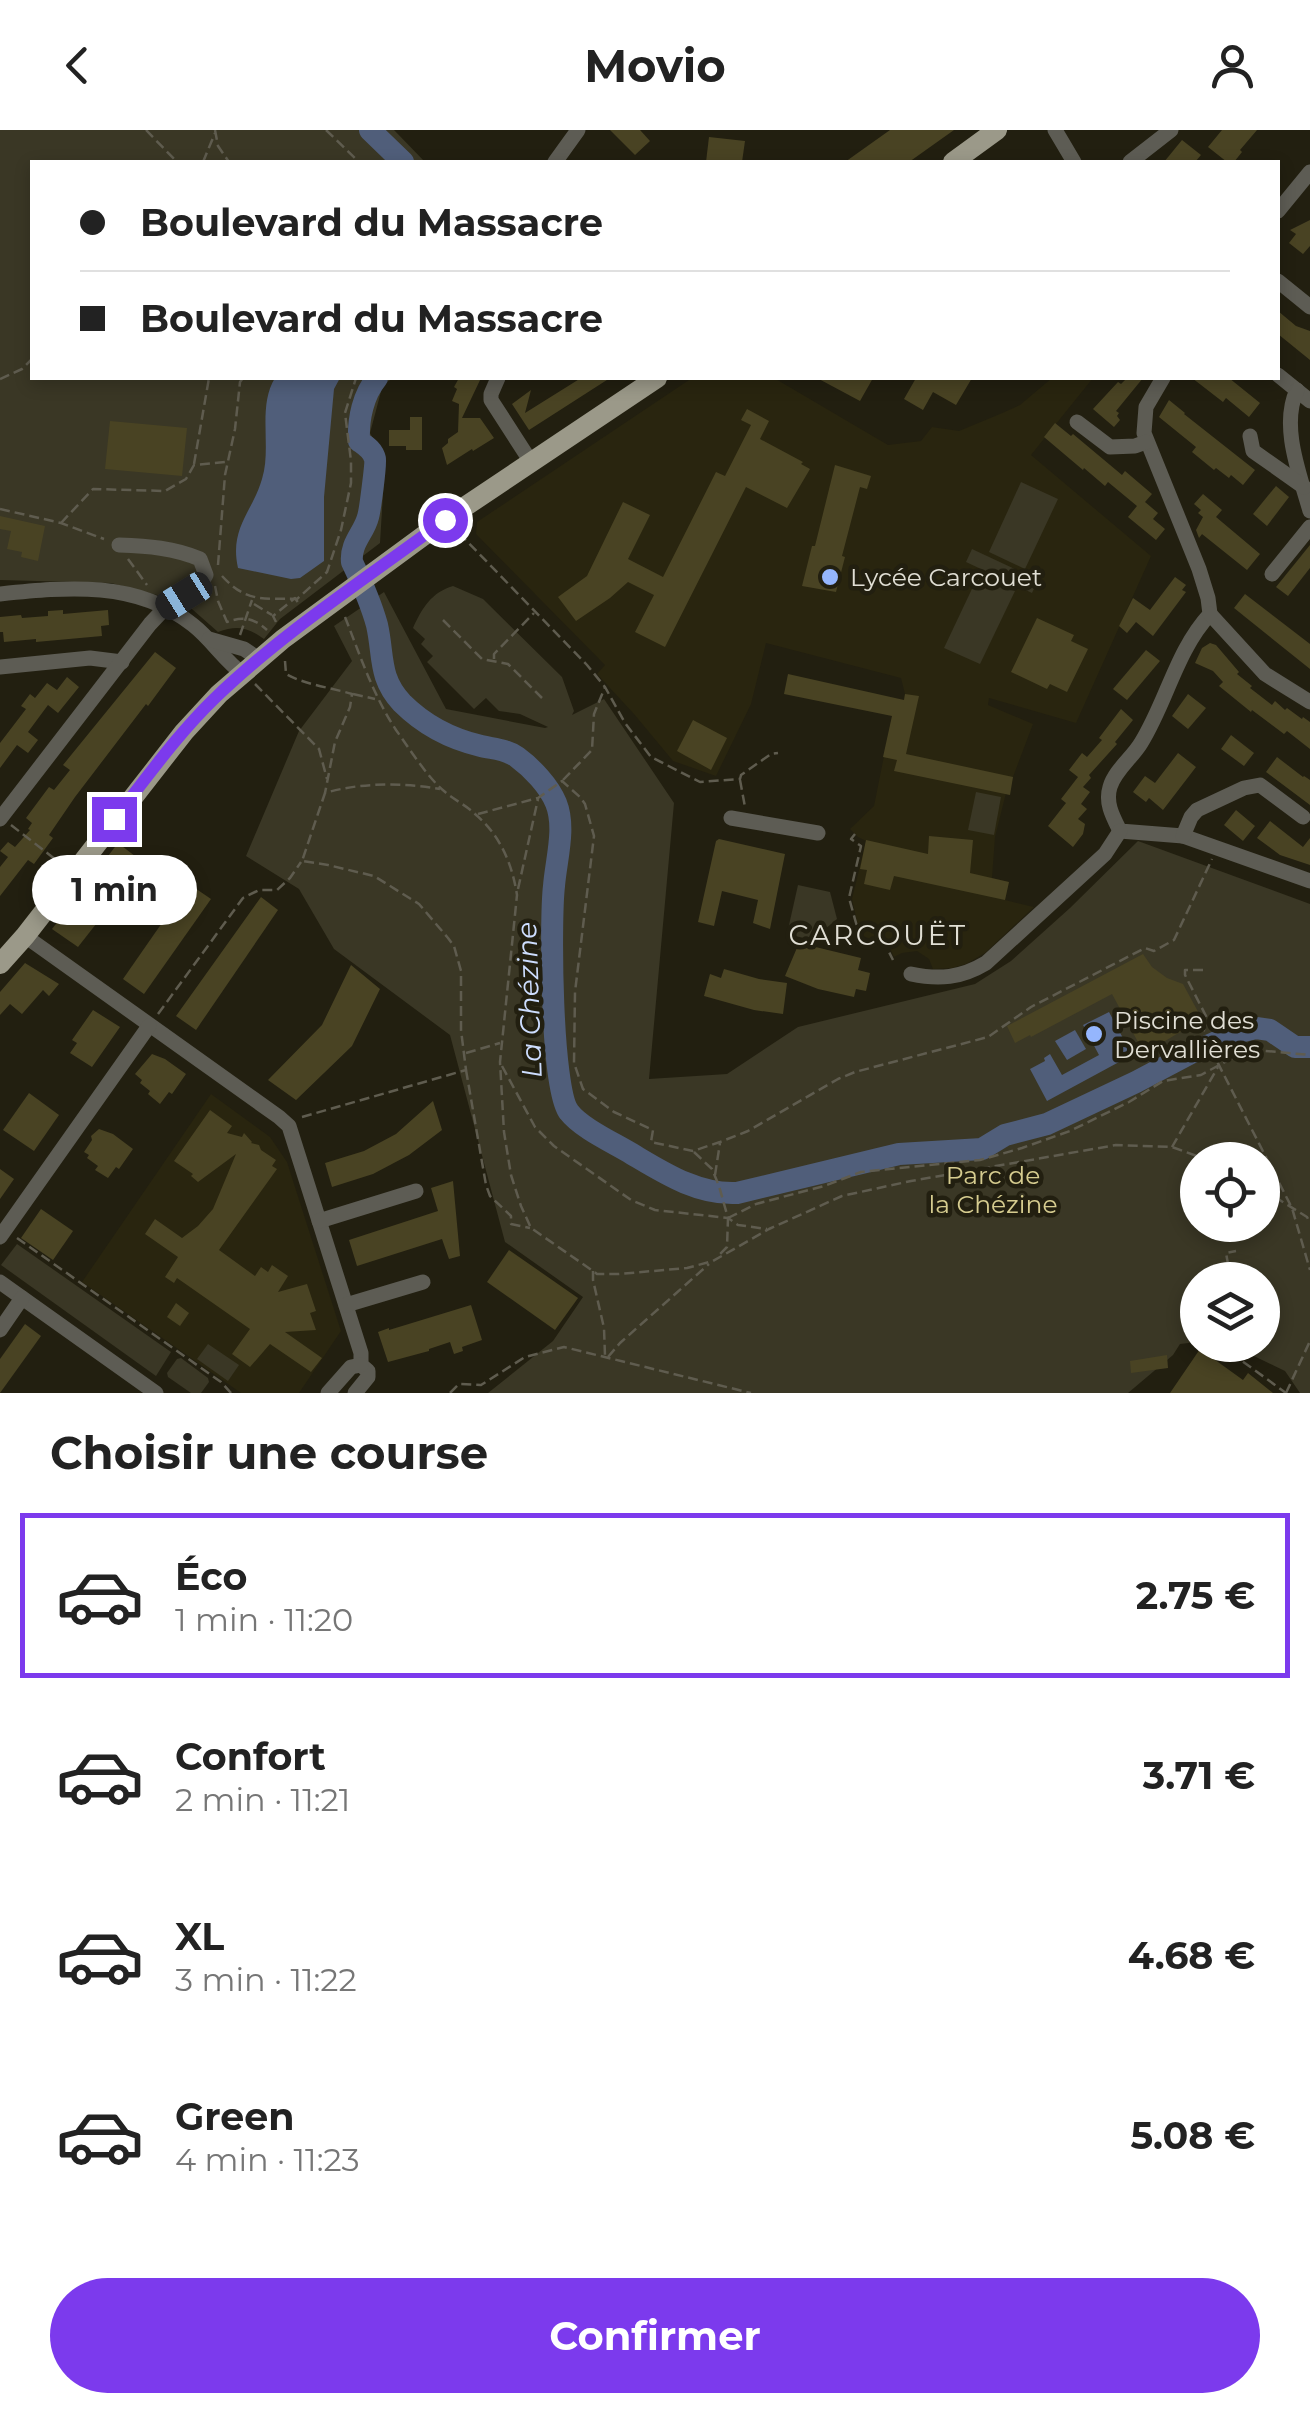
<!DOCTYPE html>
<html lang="fr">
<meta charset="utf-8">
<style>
:root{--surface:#fff;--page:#f2f2f2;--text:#222;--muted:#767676;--line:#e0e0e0;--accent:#7c3aed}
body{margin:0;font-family:Montserrat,sans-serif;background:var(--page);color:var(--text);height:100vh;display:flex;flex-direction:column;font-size:38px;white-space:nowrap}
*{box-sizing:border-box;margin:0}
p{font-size:32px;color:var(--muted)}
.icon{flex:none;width:55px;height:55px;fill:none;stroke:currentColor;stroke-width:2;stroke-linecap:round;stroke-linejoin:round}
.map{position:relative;height:1263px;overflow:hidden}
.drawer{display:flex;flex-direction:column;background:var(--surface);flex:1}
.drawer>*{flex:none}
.top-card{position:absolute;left:30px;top:30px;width:1250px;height:220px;border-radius:0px;box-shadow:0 5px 15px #0003;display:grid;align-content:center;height:220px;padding:0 50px;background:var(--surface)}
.tools{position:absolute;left:1180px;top:1012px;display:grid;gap:20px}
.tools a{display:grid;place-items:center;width:100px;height:100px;border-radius:50%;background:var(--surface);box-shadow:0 5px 15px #0003;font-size:50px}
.end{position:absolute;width:45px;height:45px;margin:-22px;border:12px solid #7c3aed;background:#fff;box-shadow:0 0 0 5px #fff}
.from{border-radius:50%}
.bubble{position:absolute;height:70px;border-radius:35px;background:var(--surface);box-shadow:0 5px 15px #0003;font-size:32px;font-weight:700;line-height:70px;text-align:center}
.car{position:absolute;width:30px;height:60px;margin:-30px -15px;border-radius:12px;box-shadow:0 0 8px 2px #0007;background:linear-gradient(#222 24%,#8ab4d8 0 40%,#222 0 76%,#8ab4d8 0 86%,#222 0)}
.top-card b{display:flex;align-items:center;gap:35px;height:95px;font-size:38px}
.top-card b+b{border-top:2px solid var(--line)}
.top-card i{width:25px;height:25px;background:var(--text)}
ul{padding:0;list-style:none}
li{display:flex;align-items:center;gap:30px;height:165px;margin:0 20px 15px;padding:0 30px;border:5px solid transparent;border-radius:0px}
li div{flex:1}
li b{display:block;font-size:38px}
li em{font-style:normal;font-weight:700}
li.on{border-color:var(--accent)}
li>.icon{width:90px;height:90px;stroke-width:1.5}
h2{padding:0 50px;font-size:45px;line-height:120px}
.primary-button{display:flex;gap:20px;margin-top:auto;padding:20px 50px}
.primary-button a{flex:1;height:115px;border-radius:60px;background:var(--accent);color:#fff;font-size:40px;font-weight:700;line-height:115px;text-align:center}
header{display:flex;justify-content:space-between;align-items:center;height:130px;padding:0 50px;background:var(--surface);font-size:45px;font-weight:700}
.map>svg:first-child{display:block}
.built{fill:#29250f}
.green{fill:#3a3725;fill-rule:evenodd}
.water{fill:#505e7a}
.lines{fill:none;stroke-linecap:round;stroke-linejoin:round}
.river{stroke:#505e7a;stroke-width:22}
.building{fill:#494323}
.path{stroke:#5f5c4f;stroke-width:2.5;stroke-dasharray:10 5;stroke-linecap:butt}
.minor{stroke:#5d5c54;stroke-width:15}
.major{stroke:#9b9989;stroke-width:20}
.route{stroke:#7c3aed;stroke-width:12}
.poi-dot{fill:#95b6fd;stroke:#221f10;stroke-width:4}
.labels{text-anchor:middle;stroke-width:9;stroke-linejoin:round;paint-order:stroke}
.poi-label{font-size:25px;fill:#e0ded4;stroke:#221f10;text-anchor:start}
.park-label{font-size:25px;fill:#d6cc8f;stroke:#221f10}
.neighbourhood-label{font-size:28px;letter-spacing:2.5px;fill:#e0ded4;stroke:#221f10}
.water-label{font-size:28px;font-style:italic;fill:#cdddfe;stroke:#221f10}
</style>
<header><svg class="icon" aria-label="back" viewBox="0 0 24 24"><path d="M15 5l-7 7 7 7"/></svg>Movio<svg class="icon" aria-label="person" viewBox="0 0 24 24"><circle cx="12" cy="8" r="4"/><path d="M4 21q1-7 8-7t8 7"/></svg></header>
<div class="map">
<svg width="1310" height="1263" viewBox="0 0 1310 1263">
<rect width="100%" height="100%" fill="#221f10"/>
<g class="built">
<path d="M692,248H774L888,315L921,311L932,297L959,301L1000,284L1020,275L1052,248H1093L1031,325L1151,426L1076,593L989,568L988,575L1033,594L1013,647L1009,665L1006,664L1005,667L995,707L992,748L1009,752L1005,770L1034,777L985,823L966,834L952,838L933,839L929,829L917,821L902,823L894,827L885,808L871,809L860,805L852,769L866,711L858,707L850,699L874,676L892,586L900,587L905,564L901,548L766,513L751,574L716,646L673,631L634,584L597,544L605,535L476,404L477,392Z"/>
<path d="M211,964L270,1007L287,1032L341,1201L299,1263H241L82,1152Z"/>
</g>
<g class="green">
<path d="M0,0H394L425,32H32V248H394L383,254L370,303L385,331L380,413L280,489L264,509C247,497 237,495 218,502L184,472L111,453L0,450Z"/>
<path d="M1021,352L1058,369L1025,439L989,422Z"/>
<path d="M972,419L1038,450L1032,463L966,432Z"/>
<path d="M979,444L1015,461L980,534L944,518Z"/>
<path d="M453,456L483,469L562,547L574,581L572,585L604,569L674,673L649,949L727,944L798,897L975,854L1011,831L1070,778L1138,711L1310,774V1263H1300L1285,1241L1231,1215H1262V1150H1198L1197,1212L1180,1214L1173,1225L1128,1263H488L553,1211L583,1167L505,1112L450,905L334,819L299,759L246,726L299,601L352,531L334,496L384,462L446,579L545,598L548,597L520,584L499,581L486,568L474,579L427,532L433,526L421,514L425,509L413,498C422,478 432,462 453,456ZM1198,1030H1262V1095H1198Z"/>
<path d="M976,662L1001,667L994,705L968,700Z"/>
<path d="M798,755L830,762L837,789L812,810L787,804Z"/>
<path d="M17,1114L171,1222L156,1246L1,1135Z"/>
<path d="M208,1214L239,1235L228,1251L197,1229Z"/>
<path d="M181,1228L208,1248L209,1252L201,1263H191L168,1247L167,1243L177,1229Z"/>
</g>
<g class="water">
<path d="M275,248H340L334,259L324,367V431L300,448L291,449L238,438C229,398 253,381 262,349C272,317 257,277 275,248Z"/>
<path d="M1109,882L1132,925L1047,971L1030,939L1045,931L1044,928L1050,924L1062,945L1099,925L1083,895Z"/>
<path d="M1075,900L1086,919L1067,930L1055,911Z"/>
</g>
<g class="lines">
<g class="river">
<path d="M370,0L403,32"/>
<path d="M377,248C363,265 358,289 359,311C366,316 373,320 375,329C376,334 370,381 368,387C364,403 350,413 352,432C362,453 371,473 377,495C384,526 378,547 402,573C424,595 451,609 481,616C493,619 506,619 517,627C532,638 549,656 556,673C566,698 556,730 554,756C550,790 551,960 569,982C581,998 614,1013 632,1024C664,1043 698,1065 737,1063L899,1024L982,1019L1005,1005L1047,994L1136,952L1189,924L1239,902L1256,898L1270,900L1295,917H1310"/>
</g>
</g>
<g class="building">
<path d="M610,0H640L650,11L635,25Z"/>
<path d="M890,0H954L909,32H845Z"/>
<path d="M1222,0H1257L1240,20L1242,22L1234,32H1227L1208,17Z"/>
<path d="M709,7L745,11L742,32H706Z"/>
<path d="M1182,10L1201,25L1195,32H1164Z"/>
<path d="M1310,90V116L1303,124L1289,113L1296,104L1290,100Z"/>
<path d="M1278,181L1296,196L1310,201V230L1278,204Z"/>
<path d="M459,248H481L462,288H480L494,308L473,321L472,319L447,335L442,318L448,313V309L458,302L459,274L452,271L457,259L454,257Z"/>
<path d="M581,248H610L529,300L512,274L531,260L525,283Z"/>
<path d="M817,248H873L860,271Z"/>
<path d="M916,248H972L956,275L933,262L923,280L904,269Z"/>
<path d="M1127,248H1143L1116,281L1119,283L1117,286L1120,290L1114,297L1093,279L1118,252L1121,254Z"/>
<path d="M1192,248H1229L1260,273L1249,287L1226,268L1223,272Z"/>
<path d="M1169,270L1185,283L1184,284L1255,340L1243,355L1231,345L1229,348L1216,338L1214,340L1192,322L1196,317L1159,287Z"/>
<path d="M747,279L769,291L760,309L803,332L801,334L810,339L787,378L746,357L665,517L635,502L654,465L628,452L610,468L576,491L558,467L587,446L623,372L650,385L628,429L663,447L716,342L725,346L751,295L741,290Z"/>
<path d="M410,287H422V320H406V316H389V300H410Z"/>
<path d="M110,291L187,298L182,346L105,339Z"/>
<path d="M1055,293L1071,306L1073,304L1122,345L1125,341L1152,364L1145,372L1158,383L1153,389L1165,399L1156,410L1128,387L1137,376L1108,352L1105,356L1084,338L1083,340L1044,307Z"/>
<path d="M835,335L871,346L867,359L860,357L842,426L845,427L836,462L802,456L812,416H815Z"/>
<path d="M1276,356L1289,367L1267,396L1253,384Z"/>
<path d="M1203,364L1222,380L1216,387L1260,424L1247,440L1202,404L1209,395L1199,408L1196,400L1203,387L1198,383L1201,380L1194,374Z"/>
<path d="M0,386L45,396L38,431L21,427L22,422L7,419L11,401L0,399Z"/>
<path d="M1310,415V438L1288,466L1276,457Z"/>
<path d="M1175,447L1186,455L1182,460L1186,462L1153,506L1136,492L1127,503L1119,496L1133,468L1150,480Z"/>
<path d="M1245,464L1310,514V539L1234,478Z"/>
<path d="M63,480V484L108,480L109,495L101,496L102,506L36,512V509L4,512L3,502H0V487L21,485L22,488L48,486V481Z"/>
<path d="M1037,488L1074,505L1071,511L1088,519L1067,562L1050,554L1047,559L1011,542Z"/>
<path d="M1210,513L1216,515L1239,542L1237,544L1252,556L1250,558L1272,575L1275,571L1285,580L1287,578L1302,589L1303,587L1310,592V619L1287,601L1284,604L1252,580L1251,582L1219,556L1223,552L1213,541L1195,533L1202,518Z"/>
<path d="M1146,520L1160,531L1127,570L1113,559Z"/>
<path d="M155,522L176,538L148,576L146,574L75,667L49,705L53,708L34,734L28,730L0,766V737L8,727L0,721L8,712L15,717L30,700L28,699L32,693L26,688L49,657L54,660L70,640L63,635Z"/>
<path d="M788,544L904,570L905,564L919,566L906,624L1013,647L1010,665L894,641L897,630L883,627L892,586L784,564Z"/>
<path d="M67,547L79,557L58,583L48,575L28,602L38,610L28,623L17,615L0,638V613L26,579L21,576L30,564L35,568L47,553L57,560Z"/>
<path d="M1188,564L1206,578L1188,599L1172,586Z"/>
<path d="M1121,579L1133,590L1115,612L1117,614L1089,645L1091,648L1083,657L1090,662L1081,674L1087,679L1078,689L1085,694L1083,704L1073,717L1048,696L1066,673L1061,669L1078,647L1069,640L1082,623L1087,627L1102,610L1099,608Z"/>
<path d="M693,590L727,608L711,640L677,621Z"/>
<path d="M1231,605L1254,623L1244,636L1221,619Z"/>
<path d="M1178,623L1196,637L1163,680L1149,668L1146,672L1133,662L1145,646L1155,653Z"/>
<path d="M1277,627L1303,647L1304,646L1310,650V675L1266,642Z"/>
<path d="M1236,680L1255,696L1243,711L1224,695Z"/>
<path d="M1270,691L1303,717L1310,708V735L1280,725L1257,708Z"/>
<path d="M929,706L973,710L970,743L1009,752L1005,770L894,746L890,760L864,754L867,740L860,739L866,710L928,724Z"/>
<path d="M719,709L785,724L770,799L753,793L758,770L722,761L714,796L698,792L716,711Z"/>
<path d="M118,713L144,733L78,817L52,799Z"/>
<path d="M189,754L211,769L144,864L123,849Z"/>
<path d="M261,767L278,780L196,900L176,886Z"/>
<path d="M799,813L861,828L858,840L870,843L866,861L856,859L854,867L818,859L785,846Z"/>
<path d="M1143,824L1152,837L1167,848L1183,854L1202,889L1160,914L1161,917L1145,925L1112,864L1031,907L1030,905L1015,913L1007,896Z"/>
<path d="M25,833L59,854L49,866L43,860L22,884L10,874L0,885V862Z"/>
<path d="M351,835L380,859L352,916L296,970L268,950L322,895Z"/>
<path d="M724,839L759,849L787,853L783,884L754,880L704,866L710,844L721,848Z"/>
<path d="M93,880L120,897L92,937L70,923L77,913L72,910Z"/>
<path d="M152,924L165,929L186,944L172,964L169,962L160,974L148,964L150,961L140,953L142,950L135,944Z"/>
<path d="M29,963L59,985L34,1021L3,1000Z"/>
<path d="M433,971L442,1000L409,1025L373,1044L332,1057L325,1033L364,1021L396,1004Z"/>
<path d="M210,980L232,996L227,1003L242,1007L244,1003L252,1012L251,1013L259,1015L261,1020L276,1030L272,1036L277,1039L219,1120L255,1146L261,1137L268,1142L272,1135L288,1146L278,1162L307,1154L316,1181L310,1183L316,1200L285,1202L322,1228L311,1242L270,1214L250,1237L232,1224L250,1199L177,1148L174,1153L165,1147L178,1127L145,1104L155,1089L182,1108L198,1096L213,1079L236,1024L198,1052L191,1046L193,1044L174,1031Z"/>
<path d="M99,999L113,1004L133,1019L119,1039L116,1037L108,1048L95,1040L98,1036L87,1028L89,1025L84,1022L92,1010L91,1006Z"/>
<path d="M0,1039L14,1049L0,1069Z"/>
<path d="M453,1051L460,1126L449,1129L442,1109L357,1136L349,1110L438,1081L431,1058Z"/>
<path d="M41,1079L73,1101L53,1130L21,1108Z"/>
<path d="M509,1120L578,1168L555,1200L487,1152Z"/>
<path d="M176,1173L189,1183L180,1196L167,1187Z"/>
<path d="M471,1175L482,1210L462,1217L463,1221L454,1224L450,1212L429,1219V1221L388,1232L378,1202L389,1198V1200Z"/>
<path d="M25,1194L41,1206L0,1263V1229Z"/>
<path d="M1200,1219L1243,1250L1248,1243L1273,1263H1170Z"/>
<path d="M1167,1225L1168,1238L1131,1243L1130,1231Z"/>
</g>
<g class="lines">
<g class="path">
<path d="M146,0L177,32"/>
<path d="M215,0L218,16L229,32"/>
<path d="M326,0L359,32"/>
<path d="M203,32L215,3"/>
<path d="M0,249L22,239L32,229"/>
<path d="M194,334L209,248"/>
<path d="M0,379L61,393L104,409"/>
<path d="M61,393L93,359L165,361L186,349L194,335L226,332"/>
<path d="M459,403L587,535L605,557L625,593L651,627L700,652L740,649L741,645L771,624L778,623"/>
<path d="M128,429L147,455"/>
<path d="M218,435L225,345L235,299L240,252L243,248"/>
<path d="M222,446C247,473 262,468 297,469L327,442L341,400L351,353V331L345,283L356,248"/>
<path d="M215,456L218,471L227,492C243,486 254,488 267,500"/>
<path d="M254,474L272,485"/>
<path d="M345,487C360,525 373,565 396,600C409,618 427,647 444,661C454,670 466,675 475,684C500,705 512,733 517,765L500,932L504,1002L511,1045L521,1076L531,1098L593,1141L597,1144H619L687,1138L713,1131L769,1099L842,1066L911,1051L1116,1015L1172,1017L1208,1030"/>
<path d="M443,490L482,529L508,534L542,568"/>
<path d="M276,492L273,486L295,468L299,474"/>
<path d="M240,505L252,470"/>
<path d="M494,529V524L534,483"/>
<path d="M285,531L286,544C303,554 332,558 352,564L350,577L335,612L325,663"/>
<path d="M255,554L319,619L327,649"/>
<path d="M353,564L375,569"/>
<path d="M563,650L592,620L594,584L605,557"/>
<path d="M740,650L745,677"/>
<path d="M478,684L538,668L562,651L580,667L585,674L594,706L575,862L574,933L583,959L614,982L653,1000L651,1012L693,1021L720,1012L748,1001L838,949L855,942L988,907L1031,877L1145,818L1154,821L1174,810L1212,729"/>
<path d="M11,695L60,733"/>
<path d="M855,704L851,709L861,716L849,768L860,807L864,811L884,812L893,830"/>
<path d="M518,759L538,669"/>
<path d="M1203,840H1185V845L1207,888L1203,904L1292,1078L1310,1140"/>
<path d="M158,884L243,768L259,760H277L290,748L301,732"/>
<path d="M466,923L500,913"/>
<path d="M502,936L535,997L554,1016L631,1070L655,1080L728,1088L738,1095L767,1099"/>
<path d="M466,940L486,1055L490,1066L511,1086V1094L530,1098"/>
<path d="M302,987L466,940L461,900V841L454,816L448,808L419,774L374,746L328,735L302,731L325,663C362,652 403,653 440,659"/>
<path d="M1172,1017L1218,937"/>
<path d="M694,1022L712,1039L719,1056L728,1088L727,1117L719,1125"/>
<path d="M715,1045L720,1013"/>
<path d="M1262,1059L1307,1087L1310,1093"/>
<path d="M728,1088L756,1074L824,1056L861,1042L980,1030L1022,1018L1070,1001L1129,972L1163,951L1201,945L1234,927L1256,920L1310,925"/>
<path d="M17,1108L221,1252L231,1263"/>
<path d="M593,1141V1150L604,1198L605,1226"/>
<path d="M1231,1150L1226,1123L1236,1121"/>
<path d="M1222,1215L1221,1219L1227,1220L1286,1263"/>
<path d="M608,1227L620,1213L709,1134"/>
<path d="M450,1263L459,1254L481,1255L525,1227L564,1217L751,1263"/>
<path d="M1286,1263L1310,1211"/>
</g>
<g class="minor">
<path d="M1055,0L1074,32"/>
<path d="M555,32L578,0"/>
<path d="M1130,32L1171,0"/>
<path d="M1278,81L1310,42"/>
<path d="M1278,151L1310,177"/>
<path d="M1278,245L1310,271"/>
<path d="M498,248L491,264V270L531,332"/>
<path d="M1163,248L1146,277L1144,303L1199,439L1208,468L1210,484C1176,521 1167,571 1141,613C1132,628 1115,640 1110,657C1105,673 1113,687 1120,701L1183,706L1310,751"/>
<path d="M1297,260C1280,296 1300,345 1310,381"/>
<path d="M1077,292L1110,317L1135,316L1146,312"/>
<path d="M1250,306L1253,321L1304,357"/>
<path d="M1272,444L1310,397"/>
<path d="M0,464C67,457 137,450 193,495C212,510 224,530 243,544"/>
<path d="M1210,484L1265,544L1310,572"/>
<path d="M209,509L244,519L259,529"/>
<path d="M0,537L90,528L122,532"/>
<path d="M731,688L818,703"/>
<path d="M0,689L150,494L166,477L196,460L206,445L200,429C174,418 148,416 119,415"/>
<path d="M1183,706L1191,687L1197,680L1244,658L1260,655L1303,687"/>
<path d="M25,806L279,987L289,996L361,1223V1235L368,1241V1247L355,1263"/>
<path d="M911,844C939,850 961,848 986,833L1105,724L1120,701"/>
<path d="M319,1091L416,1061"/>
<path d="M0,1107L149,896"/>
<path d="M0,1152L156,1263"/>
<path d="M346,1175L423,1152"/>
<path d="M0,1200L22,1168"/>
<path d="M328,1263L351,1237L361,1235"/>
</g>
<g class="major">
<path d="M953,32L997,0"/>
<path d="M0,834L25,806L184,602L219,564L283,509L445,390L657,248"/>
</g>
</g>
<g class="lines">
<path class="route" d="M114,689C146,649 176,606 213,570C283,502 367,448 445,390"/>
</g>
<g class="poi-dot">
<circle cx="830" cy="447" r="10"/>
<circle cx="1094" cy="904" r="10"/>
</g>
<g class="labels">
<g class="poi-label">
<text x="850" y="456">Lycée Carcouet</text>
<text x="1114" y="899">Piscine des<tspan x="1114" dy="29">Dervallières</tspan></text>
</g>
<g class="park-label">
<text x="993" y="1054">Parc de<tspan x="993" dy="29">la Chézine</tspan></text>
</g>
<g class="neighbourhood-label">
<text x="878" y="815">CARCOUËT</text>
</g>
<g class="water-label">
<text transform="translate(529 870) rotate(-92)" y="10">La Chézine</text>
</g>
</g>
</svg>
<div class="tools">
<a><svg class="icon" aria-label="locate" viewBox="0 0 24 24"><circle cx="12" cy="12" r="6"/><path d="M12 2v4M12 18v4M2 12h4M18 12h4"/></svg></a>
<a><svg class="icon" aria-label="layers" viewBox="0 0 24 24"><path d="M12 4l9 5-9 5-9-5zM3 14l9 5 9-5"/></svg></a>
</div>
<i class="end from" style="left:445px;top:390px"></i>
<i class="end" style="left:114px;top:689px"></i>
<div class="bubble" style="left:32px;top:725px;width:165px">1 min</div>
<i class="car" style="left:184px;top:466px;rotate:238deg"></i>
<div class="top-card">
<b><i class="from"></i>Boulevard du Massacre</b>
<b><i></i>Boulevard du Massacre</b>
</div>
</div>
<section class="drawer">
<h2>Choisir une course</h2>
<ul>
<li class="on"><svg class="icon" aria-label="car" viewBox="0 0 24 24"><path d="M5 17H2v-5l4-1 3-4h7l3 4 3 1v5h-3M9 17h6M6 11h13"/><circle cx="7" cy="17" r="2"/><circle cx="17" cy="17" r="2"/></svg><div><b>Éco</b><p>1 min · 11:20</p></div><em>2.75 €</em></li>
<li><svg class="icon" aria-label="car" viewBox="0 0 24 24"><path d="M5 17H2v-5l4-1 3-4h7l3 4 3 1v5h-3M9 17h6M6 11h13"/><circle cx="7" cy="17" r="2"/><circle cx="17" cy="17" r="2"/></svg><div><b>Confort</b><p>2 min · 11:21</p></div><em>3.71 €</em></li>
<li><svg class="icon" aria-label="car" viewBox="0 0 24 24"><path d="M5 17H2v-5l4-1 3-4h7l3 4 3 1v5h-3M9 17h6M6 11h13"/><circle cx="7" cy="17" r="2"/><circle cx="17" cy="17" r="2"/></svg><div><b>XL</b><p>3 min · 11:22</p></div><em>4.68 €</em></li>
<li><svg class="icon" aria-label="car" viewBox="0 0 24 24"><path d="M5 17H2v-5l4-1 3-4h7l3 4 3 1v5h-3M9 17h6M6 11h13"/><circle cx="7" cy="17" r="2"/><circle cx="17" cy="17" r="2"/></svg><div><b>Green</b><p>4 min · 11:23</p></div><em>5.08 €</em></li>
</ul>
<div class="primary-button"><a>Confirmer</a></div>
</section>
